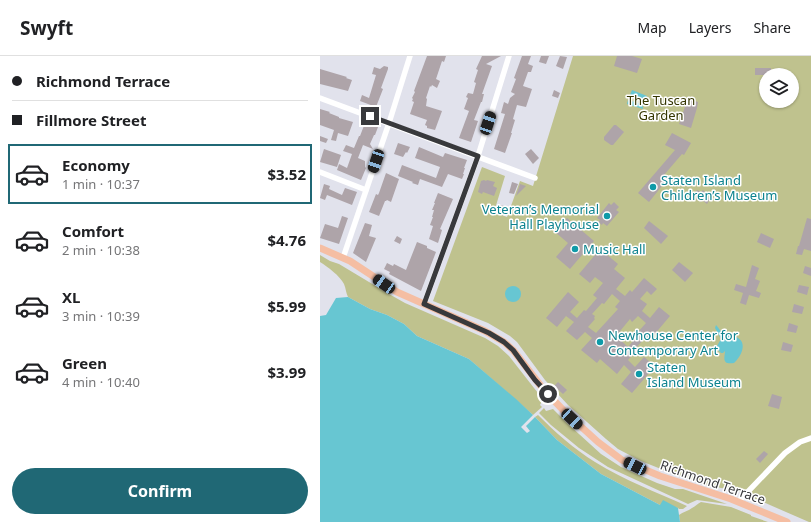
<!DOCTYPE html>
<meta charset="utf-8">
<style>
:root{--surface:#fff;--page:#f2f2f2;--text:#202124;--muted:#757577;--line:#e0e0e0;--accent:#206875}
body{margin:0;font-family:"Noto Sans",sans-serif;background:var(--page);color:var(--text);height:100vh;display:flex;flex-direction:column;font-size:15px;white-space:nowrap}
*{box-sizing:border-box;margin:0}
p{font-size:13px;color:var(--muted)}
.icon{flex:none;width:22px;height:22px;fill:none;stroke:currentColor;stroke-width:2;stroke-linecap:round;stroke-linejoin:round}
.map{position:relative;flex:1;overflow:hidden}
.panel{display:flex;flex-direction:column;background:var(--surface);width:320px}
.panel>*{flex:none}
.banner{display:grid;align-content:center;height:88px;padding:0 12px;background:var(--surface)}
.fabs{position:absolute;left:439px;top:12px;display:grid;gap:8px}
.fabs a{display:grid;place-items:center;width:40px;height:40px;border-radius:50%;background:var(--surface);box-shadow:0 1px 3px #0004;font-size:20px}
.end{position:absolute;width:18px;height:18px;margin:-9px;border:5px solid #38393c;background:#fff;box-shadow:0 0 0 2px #fff}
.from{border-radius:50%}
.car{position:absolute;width:12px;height:24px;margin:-12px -6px;border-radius:5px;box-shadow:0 0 3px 1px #0007;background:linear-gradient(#222 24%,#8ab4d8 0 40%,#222 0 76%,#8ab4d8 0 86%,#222 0)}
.banner b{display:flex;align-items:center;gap:14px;height:38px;font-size:15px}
.banner b+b{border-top:1px solid var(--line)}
.banner i{width:10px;height:10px;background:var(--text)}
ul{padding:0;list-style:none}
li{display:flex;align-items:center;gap:12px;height:60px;margin:0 8px 6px;padding:0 4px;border:2px solid transparent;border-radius:0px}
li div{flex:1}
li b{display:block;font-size:15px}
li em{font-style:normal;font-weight:700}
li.on{border-color:var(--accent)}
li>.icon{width:36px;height:36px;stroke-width:1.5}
.primary-button{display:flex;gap:8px;margin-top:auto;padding:8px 12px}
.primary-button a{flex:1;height:46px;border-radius:24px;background:var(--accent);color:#fff;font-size:16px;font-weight:700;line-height:46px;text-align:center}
header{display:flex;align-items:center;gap:24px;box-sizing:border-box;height:56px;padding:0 20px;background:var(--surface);border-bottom:1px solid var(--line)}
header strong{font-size:19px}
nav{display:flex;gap:22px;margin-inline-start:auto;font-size:14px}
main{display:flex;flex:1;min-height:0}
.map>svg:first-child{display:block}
.green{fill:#bfc28e;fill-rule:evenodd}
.water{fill:#67c6d2}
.building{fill:#aea4a9;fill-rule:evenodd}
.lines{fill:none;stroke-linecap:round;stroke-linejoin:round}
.minor{stroke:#fff;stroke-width:5.5}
.major{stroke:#f5bea3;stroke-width:7}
.route{stroke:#38393c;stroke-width:5}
.culture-dot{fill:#0f9aa8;stroke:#fff;stroke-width:1.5}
.labels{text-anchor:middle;stroke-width:3;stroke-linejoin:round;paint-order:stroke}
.park-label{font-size:13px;fill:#353600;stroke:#fff}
.culture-label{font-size:13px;fill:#0d838f;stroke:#fff;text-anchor:start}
.street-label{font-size:13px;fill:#38393c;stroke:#fff}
</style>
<header>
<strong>Swyft</strong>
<nav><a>Map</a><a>Layers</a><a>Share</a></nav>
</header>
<main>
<section class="panel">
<div class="banner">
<b><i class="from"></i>Richmond Terrace</b>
<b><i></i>Fillmore Street</b>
</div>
<ul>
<li class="on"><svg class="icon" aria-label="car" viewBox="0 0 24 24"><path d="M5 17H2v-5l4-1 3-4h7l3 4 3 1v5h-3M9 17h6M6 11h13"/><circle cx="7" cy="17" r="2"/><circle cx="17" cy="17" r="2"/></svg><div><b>Economy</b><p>1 min · 10:37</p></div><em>$3.52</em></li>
<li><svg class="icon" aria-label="car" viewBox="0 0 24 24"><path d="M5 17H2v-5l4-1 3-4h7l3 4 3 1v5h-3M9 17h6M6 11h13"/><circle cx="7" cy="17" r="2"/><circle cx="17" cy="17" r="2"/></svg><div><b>Comfort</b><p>2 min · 10:38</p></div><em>$4.76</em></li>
<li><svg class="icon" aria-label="car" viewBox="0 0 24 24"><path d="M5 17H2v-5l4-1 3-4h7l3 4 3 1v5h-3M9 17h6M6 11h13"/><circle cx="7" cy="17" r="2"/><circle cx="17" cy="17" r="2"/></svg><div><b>XL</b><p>3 min · 10:39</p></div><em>$5.99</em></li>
<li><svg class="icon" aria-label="car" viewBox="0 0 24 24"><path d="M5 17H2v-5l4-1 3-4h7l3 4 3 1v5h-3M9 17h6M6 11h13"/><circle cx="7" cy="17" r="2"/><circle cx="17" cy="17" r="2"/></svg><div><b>Green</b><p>4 min · 10:40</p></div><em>$3.99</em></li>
</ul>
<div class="primary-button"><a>Confirm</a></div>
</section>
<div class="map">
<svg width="491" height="466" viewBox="0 0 491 466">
<rect width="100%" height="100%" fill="#e1e2ec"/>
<g class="green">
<path d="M253,0H491V466H489L413,433L401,432L388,429L346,415L321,405L298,393L286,383L248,349L225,324L197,286L190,280L168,267L113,245L162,111L185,120L174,156L187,161L200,125L213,130ZM446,19H472V45H446Z"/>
<path d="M0,199L10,205L19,208L69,238L85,247L165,282L178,290L189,300L214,332L223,343L220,349L222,351L213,359L195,343L149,303L97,280L84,268L67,259L50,253L28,241C26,237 26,233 24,228C20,220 8,211 0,206Z"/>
<path d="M224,352L226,355L233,353L248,368L281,398L301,411L337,427L355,433H363L407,448L377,444L368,448L288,411L259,392L231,369L219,357Z"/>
<path d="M218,359C235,376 254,393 275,406C304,424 336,436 367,450L363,453H359L358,452L340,449L281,418L237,384L215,361Z"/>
<path d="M381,446L411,451L431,459V460L448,466H360L359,459C363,456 368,455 372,452C376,450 377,448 381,446Z"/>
</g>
<g class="water">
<path d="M312,34L327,40V42L323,43L310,39Z"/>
<path d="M308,44L322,48L323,52V53L307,48Z"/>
<circle cx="193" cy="238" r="8"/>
<path d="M28,241L50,253L67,259L84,268L97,280L149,303L196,343L213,359L201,371L207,377L210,375L206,370L215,361L237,384L281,418L340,449L343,444L358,452L360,466H0V260L6,259L16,242Z"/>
<path d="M396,269C399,272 401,277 405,278C410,280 414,279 418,282C428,288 420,302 414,307C401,309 405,301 405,295L403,297H401L397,293V290L401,283L395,272Z"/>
</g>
<g class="building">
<path d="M107,0H126L124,6L122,5L116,23L120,25L117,32L112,29L111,31L110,30L106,42L107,43L106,50L122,55L115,74L107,72V70L105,69L107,64L90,58L94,46L92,45L93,43L92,42L95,36L94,35Z"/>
<path d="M162,0H181L166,8L172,10L162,38H164L162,46H161L154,64L158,65L151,86L139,82L149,55L144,53L148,42L146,41L148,37L153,38L156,27L154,26L158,14L156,13Z"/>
<path d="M202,0H211L208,8L213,10L211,16H208L203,30L212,33L206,51L197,49L193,63L195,64L191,77H192L185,97L174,93L185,58L181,57L184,46L188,48L190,42L195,38L191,36L196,23L194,22Z"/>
<path d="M221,0H229L226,8L219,6Z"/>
<path d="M240,0L247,1L243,13L236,10Z"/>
<path d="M297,0H312L322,3L317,17L294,10Z"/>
<path d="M64,10L68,11V13L61,32L63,33L56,51L40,45L42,39L49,42L56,19L52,18L54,11L60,13Z"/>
<rect x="435" y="12" width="16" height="7"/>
<path d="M0,13L27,21L26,22L32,24L28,35L0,28Z"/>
<path d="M234,34L240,37L238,42L232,40Z"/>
<path d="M369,43L378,46L377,52L371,72L359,68L366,48H367Z"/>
<path d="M0,53L10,56L9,57L19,61V62L33,66L28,80L18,77L16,85L11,84L14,74L0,69Z"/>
<path d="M45,67L58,71L55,79H54L50,88L53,93L43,89L38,102L45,105V111L46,112L41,124L17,114L19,108L27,112L32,98L23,95L26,89L34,92L39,80H40Z"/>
<path d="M294,69H296L304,76L293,89H291L284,84V81Z"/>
<path d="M352,77L371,87L364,99L362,98L344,119L348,122L345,125H346L329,146L318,137L355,94L345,89Z"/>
<path d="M0,80L8,83L6,87L0,85Z"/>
<path d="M78,87L90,91L87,97L86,96L83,101L74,98Z"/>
<path d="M99,91L123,101L125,97L147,104L144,112H145L143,118H144L142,123L128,118L122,131L100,123L98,129L92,127L93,126L78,120L82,109L116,122L120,111L95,102Z"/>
<path d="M4,93L21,99L17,111L0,106Z"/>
<path d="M211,93L219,102L213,108L205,98Z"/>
<path d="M66,117L79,123L71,146L67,144L66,145H65L59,160L49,156L56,138L58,139L59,137Z"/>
<path d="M164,124L166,125L167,124L175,126L173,130L177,132L174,140L163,136L162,138L158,136L161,125Z"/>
<path d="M192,126L198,128L194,138L189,137Z"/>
<path d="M4,128L10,130L9,133L22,139L25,132L37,136L32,149L7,139L5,144L0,142Z"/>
<path d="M200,128L206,130L196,140Z"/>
<path d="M377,134L381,136L383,134L387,138L386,140L390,143L387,148L382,144L381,146L376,143L378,141L374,138Z"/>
<path d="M118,137L133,143L120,173L122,174L118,187L109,183L113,170L110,169L113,161H112L114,154H112L115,147H114Z"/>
<path d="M294,146L299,151L296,154L299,156L287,170L283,167L282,169L278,166L280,164L277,162L289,147L291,149Z"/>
<path d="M179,149L184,150L182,157L177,155Z"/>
<path d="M22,160L28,162L19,188L0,182L5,168L18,172Z"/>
<path d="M247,162L274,185L250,213L236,201L248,187L235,176Z"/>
<path d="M487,162L491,163V195L484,193L482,199L476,198L478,190H479Z"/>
<path d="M329,165L348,180L341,188L324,172Z"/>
<path d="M45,167L52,169L49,180L56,182L46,206L33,197Z"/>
<path d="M441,177L454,183L450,192L437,186Z"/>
<path d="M77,180L82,183L80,188L74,185Z"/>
<path d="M97,186L107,190V192L116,196L101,235L69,218L70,216L64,213L67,207L73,210L74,208L86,214Z"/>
<path d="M280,193L298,208L294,213L305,222L296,233L305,240L310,234L312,236L324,222L337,233L331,239L327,235L320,243L327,248L322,255L330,262L339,251L350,260L328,286L324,283L313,295L315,296L308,304L315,311L324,301L335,310L312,337L301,328L311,316L304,309L297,318L280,303L277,307L261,294L272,282L265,276L257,284L246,275L254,266L246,260L237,271L226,262L248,236L259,246L250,256L257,262L264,254L266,255L277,242L273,239L283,227L275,221L270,227L259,218ZM292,238L300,245L295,251L298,253L276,277L268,271L275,263L274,262L275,260L272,258L282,247L284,248ZM318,260L326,267L317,277L319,278L308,291L296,280L310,263L312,266Z"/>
<path d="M359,206L373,217L365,226L352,214Z"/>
<path d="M432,209L439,212L435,223L440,225L436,235L441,237L439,242L429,239L426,249L420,247L423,237L414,234L416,228L426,231Z"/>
<path d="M485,210L491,212V220L483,217Z"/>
<path d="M479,229L489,231L487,239L477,236Z"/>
<path d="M474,248L484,251L482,258L472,256Z"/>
<path d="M469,267L478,270L476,277L467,275Z"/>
<path d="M463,286L473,289L471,296L461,294Z"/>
<path d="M238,326L247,334L243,338L234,330Z"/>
<path d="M452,338L462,341L459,353L448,350Z"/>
<path d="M444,395L448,398L440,407L436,403Z"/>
</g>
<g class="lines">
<g class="minor">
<path d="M0,42L215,122"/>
<path d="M0,116L46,134"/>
<path d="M23,202L69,67L90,0"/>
<path d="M104,248L158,100L189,0"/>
<path d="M418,446L465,397L480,386L491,382"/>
</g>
<path class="major" d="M0,192L30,205L77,236L165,275L184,286L193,294L224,334L245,356L278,386L302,404L340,420L411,443L467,466"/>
</g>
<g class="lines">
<path class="route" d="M50,60L158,100L104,248L169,277L184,286L193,294L215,324L228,338"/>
</g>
<g class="culture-dot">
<circle cx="333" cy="131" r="4"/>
<circle cx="287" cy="160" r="4"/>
<circle cx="255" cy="193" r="4"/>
<circle cx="280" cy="286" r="4"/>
<circle cx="319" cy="318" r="4"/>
</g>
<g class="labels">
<g class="park-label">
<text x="341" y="49">The Tuscan<tspan x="341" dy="15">Garden</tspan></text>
</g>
<g class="culture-label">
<text x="341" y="129">Staten Island<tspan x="341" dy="15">Children’s Museum</tspan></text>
<text x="279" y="158" text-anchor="end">Veteran’s Memorial<tspan x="279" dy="15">Hall Playhouse</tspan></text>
<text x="263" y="198">Music Hall</text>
<text x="288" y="284">Newhouse Center for<tspan x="288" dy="15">Contemporary Art</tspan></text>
<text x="327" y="316">Staten<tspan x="327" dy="15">Island Museum</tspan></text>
</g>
<g class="street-label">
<text transform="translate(393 426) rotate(19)" y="5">Richmond Terrace</text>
</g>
</g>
</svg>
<div class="fabs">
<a><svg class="icon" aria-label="layers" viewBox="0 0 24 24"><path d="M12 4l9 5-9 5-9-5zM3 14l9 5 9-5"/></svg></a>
</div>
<i class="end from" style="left:228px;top:338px"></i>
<i class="end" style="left:50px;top:60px"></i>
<i class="car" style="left:168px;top:67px;rotate:18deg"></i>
<i class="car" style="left:56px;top:105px;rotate:199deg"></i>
<i class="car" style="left:64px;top:228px;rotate:304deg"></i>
<i class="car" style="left:252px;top:363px;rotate:133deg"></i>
<i class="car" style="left:315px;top:410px;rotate:296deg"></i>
</div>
</main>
